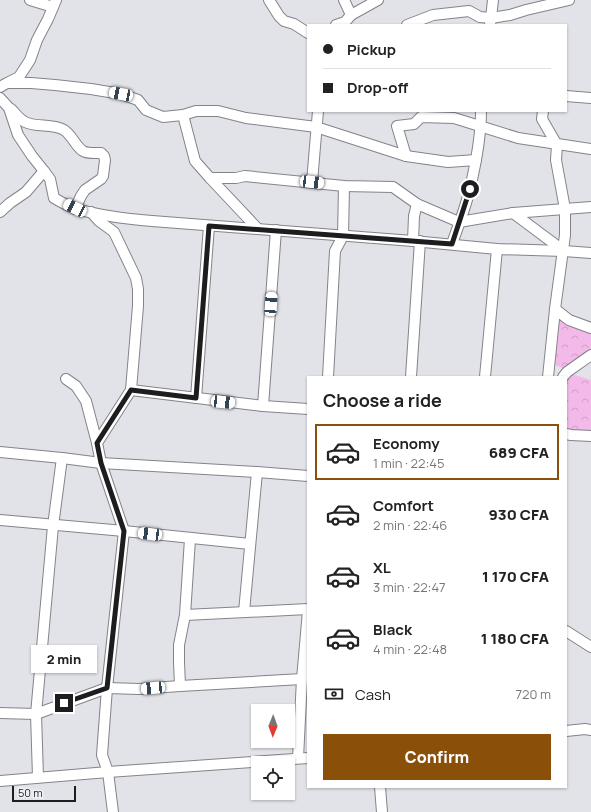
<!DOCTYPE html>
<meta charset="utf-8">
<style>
:root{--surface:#fff;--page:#f2f2f2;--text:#222;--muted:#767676;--line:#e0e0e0;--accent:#8a4f09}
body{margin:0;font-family:Manrope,sans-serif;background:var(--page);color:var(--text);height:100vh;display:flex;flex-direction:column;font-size:15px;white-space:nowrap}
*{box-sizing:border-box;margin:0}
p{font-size:13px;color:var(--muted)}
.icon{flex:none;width:22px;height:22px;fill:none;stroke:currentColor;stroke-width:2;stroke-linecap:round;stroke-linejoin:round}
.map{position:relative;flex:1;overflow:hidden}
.sheet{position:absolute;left:307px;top:376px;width:260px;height:412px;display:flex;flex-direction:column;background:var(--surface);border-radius:0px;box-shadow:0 1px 3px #0004}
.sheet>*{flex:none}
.top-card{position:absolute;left:307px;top:24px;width:260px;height:88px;border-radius:0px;box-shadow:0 1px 3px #0004;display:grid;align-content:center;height:88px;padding:0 16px;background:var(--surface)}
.needle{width:26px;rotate:181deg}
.tools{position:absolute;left:251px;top:704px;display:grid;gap:8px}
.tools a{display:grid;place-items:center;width:44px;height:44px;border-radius:0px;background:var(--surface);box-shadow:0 1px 3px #0004;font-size:20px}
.scale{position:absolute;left:12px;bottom:10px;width:64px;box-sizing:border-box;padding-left:4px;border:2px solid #1d1d1f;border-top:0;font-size:11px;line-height:14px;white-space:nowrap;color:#1d1d1f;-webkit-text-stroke:3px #eef0f5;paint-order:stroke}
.end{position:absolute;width:18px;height:18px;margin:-9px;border:5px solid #1d1d1f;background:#fff;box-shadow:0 0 0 2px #fff}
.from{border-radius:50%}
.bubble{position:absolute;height:28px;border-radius:0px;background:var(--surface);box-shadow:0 1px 3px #0004;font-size:13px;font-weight:800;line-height:28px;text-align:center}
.car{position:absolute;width:12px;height:24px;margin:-12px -6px;border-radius:5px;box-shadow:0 0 3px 1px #0007;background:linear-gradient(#fff 24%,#345 0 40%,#fff 0 76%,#345 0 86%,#fff 0)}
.top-card b{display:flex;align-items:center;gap:14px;height:38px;font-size:15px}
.top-card b+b{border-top:1px solid var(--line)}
.top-card i{width:10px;height:10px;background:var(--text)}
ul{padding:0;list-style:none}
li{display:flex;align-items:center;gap:12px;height:56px;margin:0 8px 6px;padding:0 8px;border:2px solid transparent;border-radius:0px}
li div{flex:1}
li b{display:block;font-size:15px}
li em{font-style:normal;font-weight:800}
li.active{border-color:var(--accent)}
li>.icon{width:36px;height:36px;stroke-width:1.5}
h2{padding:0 16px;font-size:18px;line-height:48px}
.pay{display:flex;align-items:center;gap:10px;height:44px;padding:0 16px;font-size:15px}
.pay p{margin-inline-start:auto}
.cta{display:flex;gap:8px;margin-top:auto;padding:8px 16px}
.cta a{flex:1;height:46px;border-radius:0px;background:var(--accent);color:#fff;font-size:16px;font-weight:800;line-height:46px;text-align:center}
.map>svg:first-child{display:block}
.forest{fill:url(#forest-crowns)}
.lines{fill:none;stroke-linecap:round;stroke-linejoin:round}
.minor-casing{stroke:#838489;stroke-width:12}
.minor{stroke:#fff;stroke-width:10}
.route{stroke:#1d1d1f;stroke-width:5}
</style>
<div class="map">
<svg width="591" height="812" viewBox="0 0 591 812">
<defs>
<pattern id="forest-crowns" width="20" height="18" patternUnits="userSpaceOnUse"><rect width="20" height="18" fill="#f3b9e9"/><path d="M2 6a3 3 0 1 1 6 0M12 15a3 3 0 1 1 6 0" fill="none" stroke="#d09fc7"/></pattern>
</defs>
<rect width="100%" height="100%" fill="#e1e3e8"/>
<g class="forest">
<path d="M556,312L591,329V353L567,370L551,363Z"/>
<path d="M568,373L591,380V435L566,433V377Z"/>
</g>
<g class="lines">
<g class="minor-casing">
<g id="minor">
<path d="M30,0L53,7"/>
<path d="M269,0L279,16L284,21L294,24L308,33"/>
<path d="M351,15L378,0"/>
<path d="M336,25L345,22L351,15L344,0"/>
<path d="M407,25L433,15L469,11L480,17L491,18L510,15L526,10L569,0"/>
<path d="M490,25L491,18L493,0"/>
<path d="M9,82L19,77L30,60L37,40L48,19L56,0"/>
<path d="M0,87L7,83H31L55,85L91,89L121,94L138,100L146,110L163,117L183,115L196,111H218L246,118L316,127L406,156L448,162L476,160"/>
<path d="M566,96L591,98"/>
<path d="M0,98L9,108L18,135L32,156L44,171L50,179L54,198C61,202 69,207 77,209C101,216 126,219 152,221L413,241L497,249L564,251"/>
<path d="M11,109C15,113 19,119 25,122C37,128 52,123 64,130C72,135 76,147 83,151C88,154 95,153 101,153L104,156L105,160L103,176L101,179L85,190L81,196L75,209"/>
<path d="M543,111L542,119L557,145L556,160L565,209V235L555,309L548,377"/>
<path d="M183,115L195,161L210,178L258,229"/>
<path d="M406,156L397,126L414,124L421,117L454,118L518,138L591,149"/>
<path d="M210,178H236L245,176L344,186L393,187L417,204L459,222L513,213L591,207"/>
<path d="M312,182L318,111"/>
<path d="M0,212L10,203L26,192L44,171"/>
<path d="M91,212L99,221L114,232L136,278L138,289V306L131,390L97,443L101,463L124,531L107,688L102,755L108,772L113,812"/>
<path d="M513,213L564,251L591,253"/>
<path d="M413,241L414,216L417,204"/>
<path d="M452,244C458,226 466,207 470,188C476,163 481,137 481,111"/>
<path d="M555,309L569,320L591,328"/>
<path d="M328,377L335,251L343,236L344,186"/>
<path d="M411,377L420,241"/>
<path d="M485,377L497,249"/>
<path d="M563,377L567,372L591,355"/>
<path d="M66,379L76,386L86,401L97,443"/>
<path d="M131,390L263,406L308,409"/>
<path d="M196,398L209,226"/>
<path d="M263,406L276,230"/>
<path d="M566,434L571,435L591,436"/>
<path d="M0,452L62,458L101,463L257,472L308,476"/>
<path d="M0,520L124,531L250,544"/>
<path d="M244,612L257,472"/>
<path d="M185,615L308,609"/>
<path d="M566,631L591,647"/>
<path d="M180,686L179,662V645L185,615L190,539"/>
<path d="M0,713L36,714L107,688L139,689L180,686L302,679"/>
<path d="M566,731L585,729L591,730"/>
<path d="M298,758L302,679L308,611"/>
<path d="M38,777L36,714L53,526L62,458"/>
<path d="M0,781L108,772L308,758"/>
<path d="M380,787L382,812"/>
</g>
</g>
<use href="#minor" class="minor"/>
</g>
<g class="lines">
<path class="route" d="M64,703L107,688L124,531L101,463L97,443L131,390L196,398L209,226L452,244L470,189"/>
</g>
</svg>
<div class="tools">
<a><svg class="needle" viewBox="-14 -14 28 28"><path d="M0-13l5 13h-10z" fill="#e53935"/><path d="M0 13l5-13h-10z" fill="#767676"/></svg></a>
<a><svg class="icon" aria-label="locate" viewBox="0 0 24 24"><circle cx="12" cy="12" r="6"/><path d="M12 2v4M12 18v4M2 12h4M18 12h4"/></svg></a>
</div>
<div class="scale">50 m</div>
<i class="end from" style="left:470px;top:189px"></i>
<i class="end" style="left:64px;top:703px"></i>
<div class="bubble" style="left:31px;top:645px;width:66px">2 min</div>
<i class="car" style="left:121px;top:94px;rotate:281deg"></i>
<i class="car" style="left:312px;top:182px;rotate:97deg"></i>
<i class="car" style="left:75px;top:208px;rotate:296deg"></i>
<i class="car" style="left:271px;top:304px;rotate:4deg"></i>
<i class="car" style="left:223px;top:402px;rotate:96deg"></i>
<i class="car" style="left:150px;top:534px;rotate:277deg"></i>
<i class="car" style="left:153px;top:688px;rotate:265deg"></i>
<div class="top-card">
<b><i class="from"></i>Pickup</b>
<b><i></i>Drop-off</b>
</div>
<section class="sheet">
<h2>Choose a ride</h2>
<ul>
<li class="active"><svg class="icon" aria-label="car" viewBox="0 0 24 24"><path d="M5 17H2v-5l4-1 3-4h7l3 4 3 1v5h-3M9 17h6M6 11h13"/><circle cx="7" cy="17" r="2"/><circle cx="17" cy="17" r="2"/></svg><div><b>Economy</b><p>1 min · 22:45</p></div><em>689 CFA</em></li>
<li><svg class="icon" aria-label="car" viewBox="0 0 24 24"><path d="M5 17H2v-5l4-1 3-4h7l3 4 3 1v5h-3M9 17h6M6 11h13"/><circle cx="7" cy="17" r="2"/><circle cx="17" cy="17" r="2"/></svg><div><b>Comfort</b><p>2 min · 22:46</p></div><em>930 CFA</em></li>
<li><svg class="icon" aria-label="car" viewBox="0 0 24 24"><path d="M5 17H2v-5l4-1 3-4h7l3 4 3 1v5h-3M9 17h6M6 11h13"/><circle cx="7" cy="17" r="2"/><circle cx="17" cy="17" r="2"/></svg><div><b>XL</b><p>3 min · 22:47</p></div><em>1 170 CFA</em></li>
<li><svg class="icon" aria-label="car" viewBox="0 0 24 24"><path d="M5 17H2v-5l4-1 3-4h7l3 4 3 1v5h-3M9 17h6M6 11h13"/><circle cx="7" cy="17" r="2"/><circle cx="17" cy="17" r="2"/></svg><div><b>Black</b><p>4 min · 22:48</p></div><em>1 180 CFA</em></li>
</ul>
<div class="pay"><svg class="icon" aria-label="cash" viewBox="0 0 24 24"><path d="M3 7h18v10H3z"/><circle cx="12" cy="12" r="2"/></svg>Cash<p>720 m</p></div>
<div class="cta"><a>Confirm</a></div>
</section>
</div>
